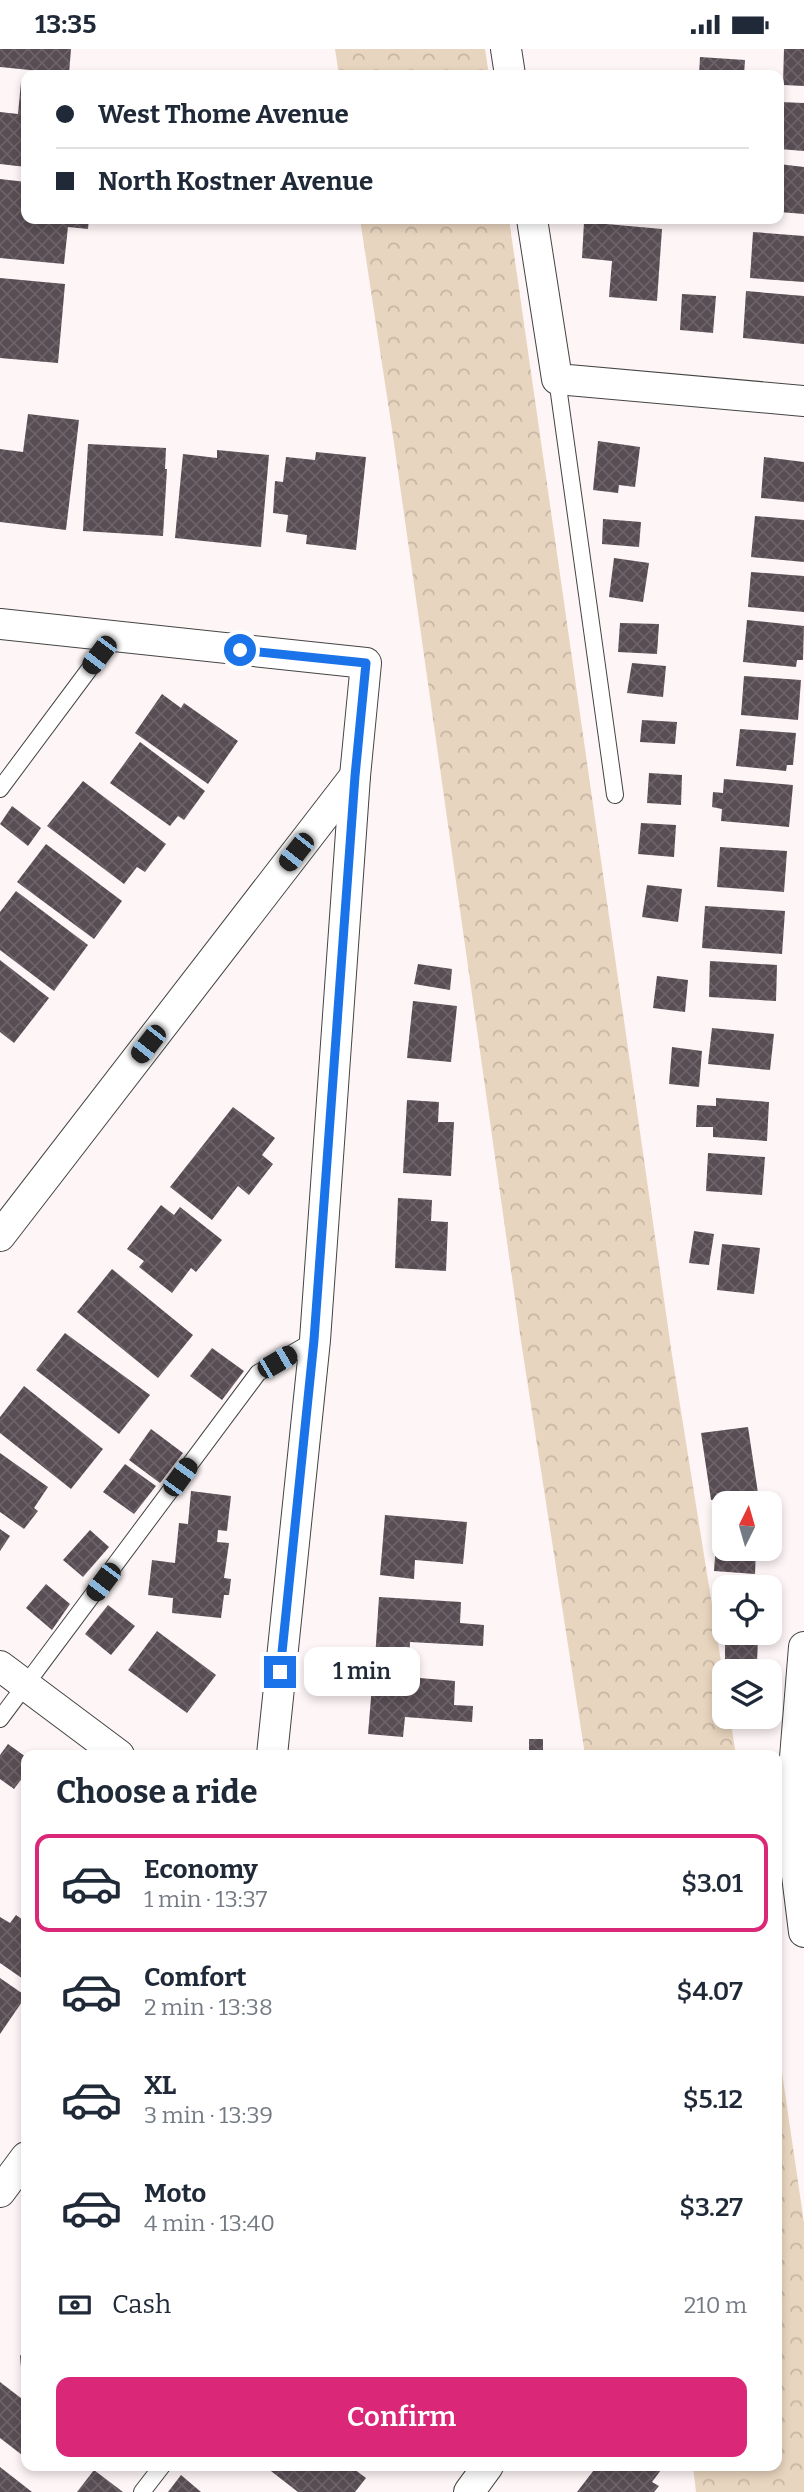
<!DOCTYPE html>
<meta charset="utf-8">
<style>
:root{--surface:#fff;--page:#f6f6f7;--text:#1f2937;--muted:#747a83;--line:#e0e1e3;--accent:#db2777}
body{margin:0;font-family:Bitter,serif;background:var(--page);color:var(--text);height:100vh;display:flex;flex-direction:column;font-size:26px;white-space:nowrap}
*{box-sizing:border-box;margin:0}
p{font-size:23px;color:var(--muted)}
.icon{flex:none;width:38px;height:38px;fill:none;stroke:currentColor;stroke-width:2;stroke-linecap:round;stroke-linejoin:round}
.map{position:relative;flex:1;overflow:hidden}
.drawer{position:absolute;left:21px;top:1701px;width:761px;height:721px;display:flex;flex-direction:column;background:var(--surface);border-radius:14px;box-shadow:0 4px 10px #0003}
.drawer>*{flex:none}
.banner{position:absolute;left:21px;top:21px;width:763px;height:154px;border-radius:14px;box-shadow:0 4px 10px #0003;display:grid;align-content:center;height:154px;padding:0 35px;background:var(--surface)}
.needle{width:46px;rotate:5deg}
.tools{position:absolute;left:712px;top:1442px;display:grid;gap:14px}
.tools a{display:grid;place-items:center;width:70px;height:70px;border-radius:14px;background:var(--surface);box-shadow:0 4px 10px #0003;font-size:35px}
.end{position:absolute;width:32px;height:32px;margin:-16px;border:9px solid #1a73e8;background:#fff;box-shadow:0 0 0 4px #fff}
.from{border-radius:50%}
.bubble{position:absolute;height:49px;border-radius:14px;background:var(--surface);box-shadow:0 4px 10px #0003;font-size:23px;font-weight:600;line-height:49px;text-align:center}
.car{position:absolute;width:21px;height:42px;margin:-21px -10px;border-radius:9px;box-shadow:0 0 5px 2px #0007;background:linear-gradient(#222 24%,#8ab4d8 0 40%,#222 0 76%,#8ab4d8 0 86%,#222 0)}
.banner b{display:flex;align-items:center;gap:24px;height:66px;font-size:26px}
.banner b+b{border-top:2px solid var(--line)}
.banner i{width:18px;height:18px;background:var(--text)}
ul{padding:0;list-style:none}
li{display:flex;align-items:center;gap:21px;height:98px;margin:0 14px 10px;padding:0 21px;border:4px solid transparent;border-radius:14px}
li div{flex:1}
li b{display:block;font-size:26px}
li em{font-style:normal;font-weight:600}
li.current{border-color:var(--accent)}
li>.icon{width:63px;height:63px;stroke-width:1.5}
h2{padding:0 35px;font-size:32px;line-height:84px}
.pay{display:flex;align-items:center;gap:18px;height:77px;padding:0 35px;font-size:26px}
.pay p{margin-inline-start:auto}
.button{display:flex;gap:14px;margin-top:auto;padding:14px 35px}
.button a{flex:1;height:80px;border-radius:14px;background:var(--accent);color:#fff;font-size:28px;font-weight:600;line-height:80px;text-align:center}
.status{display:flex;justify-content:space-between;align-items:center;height:49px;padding:0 35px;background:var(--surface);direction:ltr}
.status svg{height:19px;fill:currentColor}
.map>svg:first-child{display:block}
.park{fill:url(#park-crowns)}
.building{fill:url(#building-cross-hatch)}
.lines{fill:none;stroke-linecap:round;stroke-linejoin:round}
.service-casing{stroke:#444;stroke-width:18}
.minor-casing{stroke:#444;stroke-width:32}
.service{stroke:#fff;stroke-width:16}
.minor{stroke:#fff;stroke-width:30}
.route{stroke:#1a73e8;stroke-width:9}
</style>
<div class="status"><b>13:35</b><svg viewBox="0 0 49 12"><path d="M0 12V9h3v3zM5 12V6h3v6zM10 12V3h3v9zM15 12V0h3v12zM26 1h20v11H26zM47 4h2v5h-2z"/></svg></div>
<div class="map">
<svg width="804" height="2443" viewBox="0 0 804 2443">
<defs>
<pattern id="park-crowns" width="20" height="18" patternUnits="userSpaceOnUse" patternTransform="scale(1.75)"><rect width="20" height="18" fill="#e8d5bf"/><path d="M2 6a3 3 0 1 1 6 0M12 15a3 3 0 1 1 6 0" fill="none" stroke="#c6b6a3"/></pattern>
<pattern id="building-cross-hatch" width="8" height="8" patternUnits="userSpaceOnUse" patternTransform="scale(1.75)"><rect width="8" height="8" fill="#594d54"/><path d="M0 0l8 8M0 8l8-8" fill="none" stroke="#6c6268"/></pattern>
</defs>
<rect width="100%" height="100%" fill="#fef5f6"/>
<g class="park">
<path d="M335,0H485L489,26H339Z"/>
<path d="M360,170H509L672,1306L724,1631V1668H730L736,1706H585L521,1292L393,387Z"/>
<path d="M777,1989L804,2174V2443H696L693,2417H777Z"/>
</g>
<g class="building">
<path d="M0,0H71L69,25L0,18Z"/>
<path d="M784,0H804V37L783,36Z"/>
<path d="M700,8L745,11L744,26H699Z"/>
<path d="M21,33L26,34V118L0,115V63L18,65Z"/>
<path d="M780,53L804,54V102L779,100Z"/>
<path d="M779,115L804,118V165L779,163Z"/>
<path d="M0,130L26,133V170H89L88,180L68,178L64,215L0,209Z"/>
<path d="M584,173L662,180L657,252L609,248L612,212L582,209Z"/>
<path d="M753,183L804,187V233L750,229Z"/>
<path d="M0,229L65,235L58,314L0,309Z"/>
<path d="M746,242L804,247V295L743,289Z"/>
<path d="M682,245L716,247L713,284L680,281Z"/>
<path d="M28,365L79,371L66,481L0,473V400L23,403Z"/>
<path d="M598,392L640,398L635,438L619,436L618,444L593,441Z"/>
<path d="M88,395L166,399L165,420H167L163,487L83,482Z"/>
<path d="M217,401L269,406L261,498L175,489L183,405L217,409Z"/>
<path d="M316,403L366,408L356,501L306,495L307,486L286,483L288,466L273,464L275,432L283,433L286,408L315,411Z"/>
<path d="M764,408L804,413V453L761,449Z"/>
<path d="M755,467L804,471V513L751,508Z"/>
<path d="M603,470L641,473L639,498L602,495Z"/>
<path d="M614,509L649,514L643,553L609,548Z"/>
<path d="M751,523L804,527V563L748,558Z"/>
<path d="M747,571L804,577L803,611H797L796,618L743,613Z"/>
<path d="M620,574L659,575L657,605L618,603Z"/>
<path d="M632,614L666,617L663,648L627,644Z"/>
<path d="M744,627L801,631L798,671L741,666Z"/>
<path d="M162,645L181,659L184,654L238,692L208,735L135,684Z"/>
<path d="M642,671L677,673L675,695L640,693Z"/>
<path d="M740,680L796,684L793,716H787L786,722L736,717Z"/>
<path d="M140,693L205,742L184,771L178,767L170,777L110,734Z"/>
<path d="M649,724L682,726L681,756L647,754Z"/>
<path d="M724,730L793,736L789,778L721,772L722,760L712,758L713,743L723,744Z"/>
<path d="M83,732L166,795L145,823L137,818L124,835L47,777Z"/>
<path d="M12,757L41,779L28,797L0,775Z"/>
<path d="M641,774L676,776L674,808L638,805Z"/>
<path d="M46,795L122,852L94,890L17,833Z"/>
<path d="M720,798L787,802L784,843L717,838Z"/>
<path d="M647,836L682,840L678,873L642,868Z"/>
<path d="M16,842L88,896L54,942L0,901V863Z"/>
<path d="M705,857L785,862L782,905L702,899Z"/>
<path d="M0,911L49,949L14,994L0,983Z"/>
<path d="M710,912L777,916L776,952L709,948Z"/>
<path d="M418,915L452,920L450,941L414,935Z"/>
<path d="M657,927L688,931L685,963L653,959Z"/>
<path d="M413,952L457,957L451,1013L407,1009Z"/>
<path d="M712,979L774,985L770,1021L708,1015Z"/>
<path d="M672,998L702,1002L699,1038L669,1035Z"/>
<path d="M716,1049L769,1053L767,1092L713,1088V1078H696L697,1056L716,1057Z"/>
<path d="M407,1051L439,1053L438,1073H454L451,1127L403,1124Z"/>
<path d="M233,1058L275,1089L262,1106L273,1115L249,1146L238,1137L212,1171L170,1138Z"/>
<path d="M708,1104L765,1108L762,1146L706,1142Z"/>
<path d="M398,1149L432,1151L431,1172L448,1173L446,1222L395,1219Z"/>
<path d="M161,1156L174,1166L180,1158L222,1191L196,1223L191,1219L172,1244L139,1218L144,1212L127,1200Z"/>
<path d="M694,1182L714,1185L709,1216L689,1214Z"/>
<path d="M722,1195L760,1199L754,1245L717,1241Z"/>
<path d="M112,1220L193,1286L158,1329L77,1263Z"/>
<path d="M65,1284L150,1346L119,1385L36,1321Z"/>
<path d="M212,1299L244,1322L222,1351L190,1327Z"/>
<path d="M24,1337L103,1400L71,1440L0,1384V1368Z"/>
<path d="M748,1378L758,1444L711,1451L701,1384Z"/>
<path d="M151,1380L183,1404L160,1434L129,1411Z"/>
<path d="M0,1404L48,1438L34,1459L38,1462L24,1480L0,1463Z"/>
<path d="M125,1415L156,1437L134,1465L103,1443Z"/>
<path d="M191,1442L231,1447L227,1482L218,1481L217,1493L229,1494L224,1529L231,1530L229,1546H224L221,1569L172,1564L173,1549L148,1546L152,1511L175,1514L179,1474L188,1475Z"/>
<path d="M718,1465H724V1500H756L755,1525L714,1522Z"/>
<path d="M385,1466L467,1473L463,1515L415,1511L414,1530L380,1526Z"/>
<path d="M0,1480L10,1487L0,1502Z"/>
<path d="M90,1481L109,1498L83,1528L63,1511Z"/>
<path d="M46,1535L70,1555L52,1581L26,1559Z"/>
<path d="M379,1548L461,1553L460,1574L484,1576L483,1597L410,1593L409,1611L375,1610Z"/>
<path d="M108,1556L135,1577L111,1606L85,1585Z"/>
<path d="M157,1582L216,1626L187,1664L128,1621Z"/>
<path d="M725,1588L758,1589L757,1614H725Z"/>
<path d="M373,1625L455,1632L454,1656L473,1657L472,1673L405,1668L403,1688L368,1685Z"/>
<path d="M529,1690H543V1703L529,1704Z"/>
<path d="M8,1695L26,1708V1724L14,1740L0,1730V1706Z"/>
<path d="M16,1866L26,1873V1932L0,1914V1868L10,1874Z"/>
<path d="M0,1929L26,1947L0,1985Z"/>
<path d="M26,2298V2330L21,2326L25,2320L21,2319L20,2307Z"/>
<path d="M0,2333L26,2353V2409L0,2389Z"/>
<path d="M269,2417H350L366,2429L355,2443H298L267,2419Z"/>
<path d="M597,2417H664L652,2433L659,2437L654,2443H577Z"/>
<path d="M0,2418L32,2443H0Z"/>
<path d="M94,2421L123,2443H77Z"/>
<path d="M181,2426L201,2443H168Z"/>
</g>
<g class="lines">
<g class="service-casing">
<g id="service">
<path d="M557,330L615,746"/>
<path d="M0,740L114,587"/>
<path d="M0,1670L258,1324L315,1291"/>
<path d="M142,2443L162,2417"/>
</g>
</g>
<g class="minor-casing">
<g id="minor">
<path d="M506,0L510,26"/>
<path d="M532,170L557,330L804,352"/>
<path d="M0,575L366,614L355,727L315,1291L272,1706"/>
<path d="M0,1187L355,727"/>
<path d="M804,1598L790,1770L804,1883"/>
<path d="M0,1617L119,1706"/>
<path d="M0,2143L26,2108"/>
<path d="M469,2443L488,2417"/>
</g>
</g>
<use href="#service" class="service"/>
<use href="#minor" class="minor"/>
</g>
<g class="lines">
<path class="route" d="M240,601L366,614L355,727L314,1291L280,1623"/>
</g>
</svg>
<div class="tools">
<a><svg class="needle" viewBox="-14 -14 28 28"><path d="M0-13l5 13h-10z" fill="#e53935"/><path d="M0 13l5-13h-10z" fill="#747a83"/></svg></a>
<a><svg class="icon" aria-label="locate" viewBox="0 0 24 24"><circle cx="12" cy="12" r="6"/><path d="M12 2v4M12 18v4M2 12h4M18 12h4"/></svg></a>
<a><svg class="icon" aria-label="layers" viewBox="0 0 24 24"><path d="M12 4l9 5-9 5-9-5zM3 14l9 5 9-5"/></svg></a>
</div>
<i class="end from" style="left:240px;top:601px"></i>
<i class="end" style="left:280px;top:1623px"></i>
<div class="bubble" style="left:304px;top:1598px;width:116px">1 min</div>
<i class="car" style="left:99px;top:606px;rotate:217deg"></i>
<i class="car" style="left:296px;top:803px;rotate:218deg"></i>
<i class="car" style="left:148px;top:995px;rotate:218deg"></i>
<i class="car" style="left:277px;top:1313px;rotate:60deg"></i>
<i class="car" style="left:180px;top:1428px;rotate:36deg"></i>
<i class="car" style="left:103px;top:1533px;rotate:217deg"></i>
<div class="banner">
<b><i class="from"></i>West Thome Avenue</b>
<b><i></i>North Kostner Avenue</b>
</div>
<section class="drawer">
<h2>Choose a ride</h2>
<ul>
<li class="current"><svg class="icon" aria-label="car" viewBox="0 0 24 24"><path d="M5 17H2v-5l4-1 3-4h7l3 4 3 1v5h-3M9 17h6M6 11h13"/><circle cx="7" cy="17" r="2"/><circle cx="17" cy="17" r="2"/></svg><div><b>Economy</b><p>1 min · 13:37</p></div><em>$3.01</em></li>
<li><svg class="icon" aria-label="car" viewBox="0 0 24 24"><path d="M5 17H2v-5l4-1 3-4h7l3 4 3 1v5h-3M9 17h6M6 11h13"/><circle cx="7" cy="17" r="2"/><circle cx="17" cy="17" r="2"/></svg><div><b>Comfort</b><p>2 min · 13:38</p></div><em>$4.07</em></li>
<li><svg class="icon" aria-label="car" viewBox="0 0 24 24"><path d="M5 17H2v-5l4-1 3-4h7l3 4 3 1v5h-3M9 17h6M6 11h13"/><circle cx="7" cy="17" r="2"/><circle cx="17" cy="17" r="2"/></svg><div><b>XL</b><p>3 min · 13:39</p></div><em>$5.12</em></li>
<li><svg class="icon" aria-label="car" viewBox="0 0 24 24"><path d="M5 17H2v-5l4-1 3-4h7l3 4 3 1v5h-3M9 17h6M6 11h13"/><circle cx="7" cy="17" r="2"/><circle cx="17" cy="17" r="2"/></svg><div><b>Moto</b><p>4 min · 13:40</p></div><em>$3.27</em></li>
</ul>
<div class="pay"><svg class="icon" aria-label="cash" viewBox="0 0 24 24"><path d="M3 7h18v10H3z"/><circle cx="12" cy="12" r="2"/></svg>Cash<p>210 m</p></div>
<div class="button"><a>Confirm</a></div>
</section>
</div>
